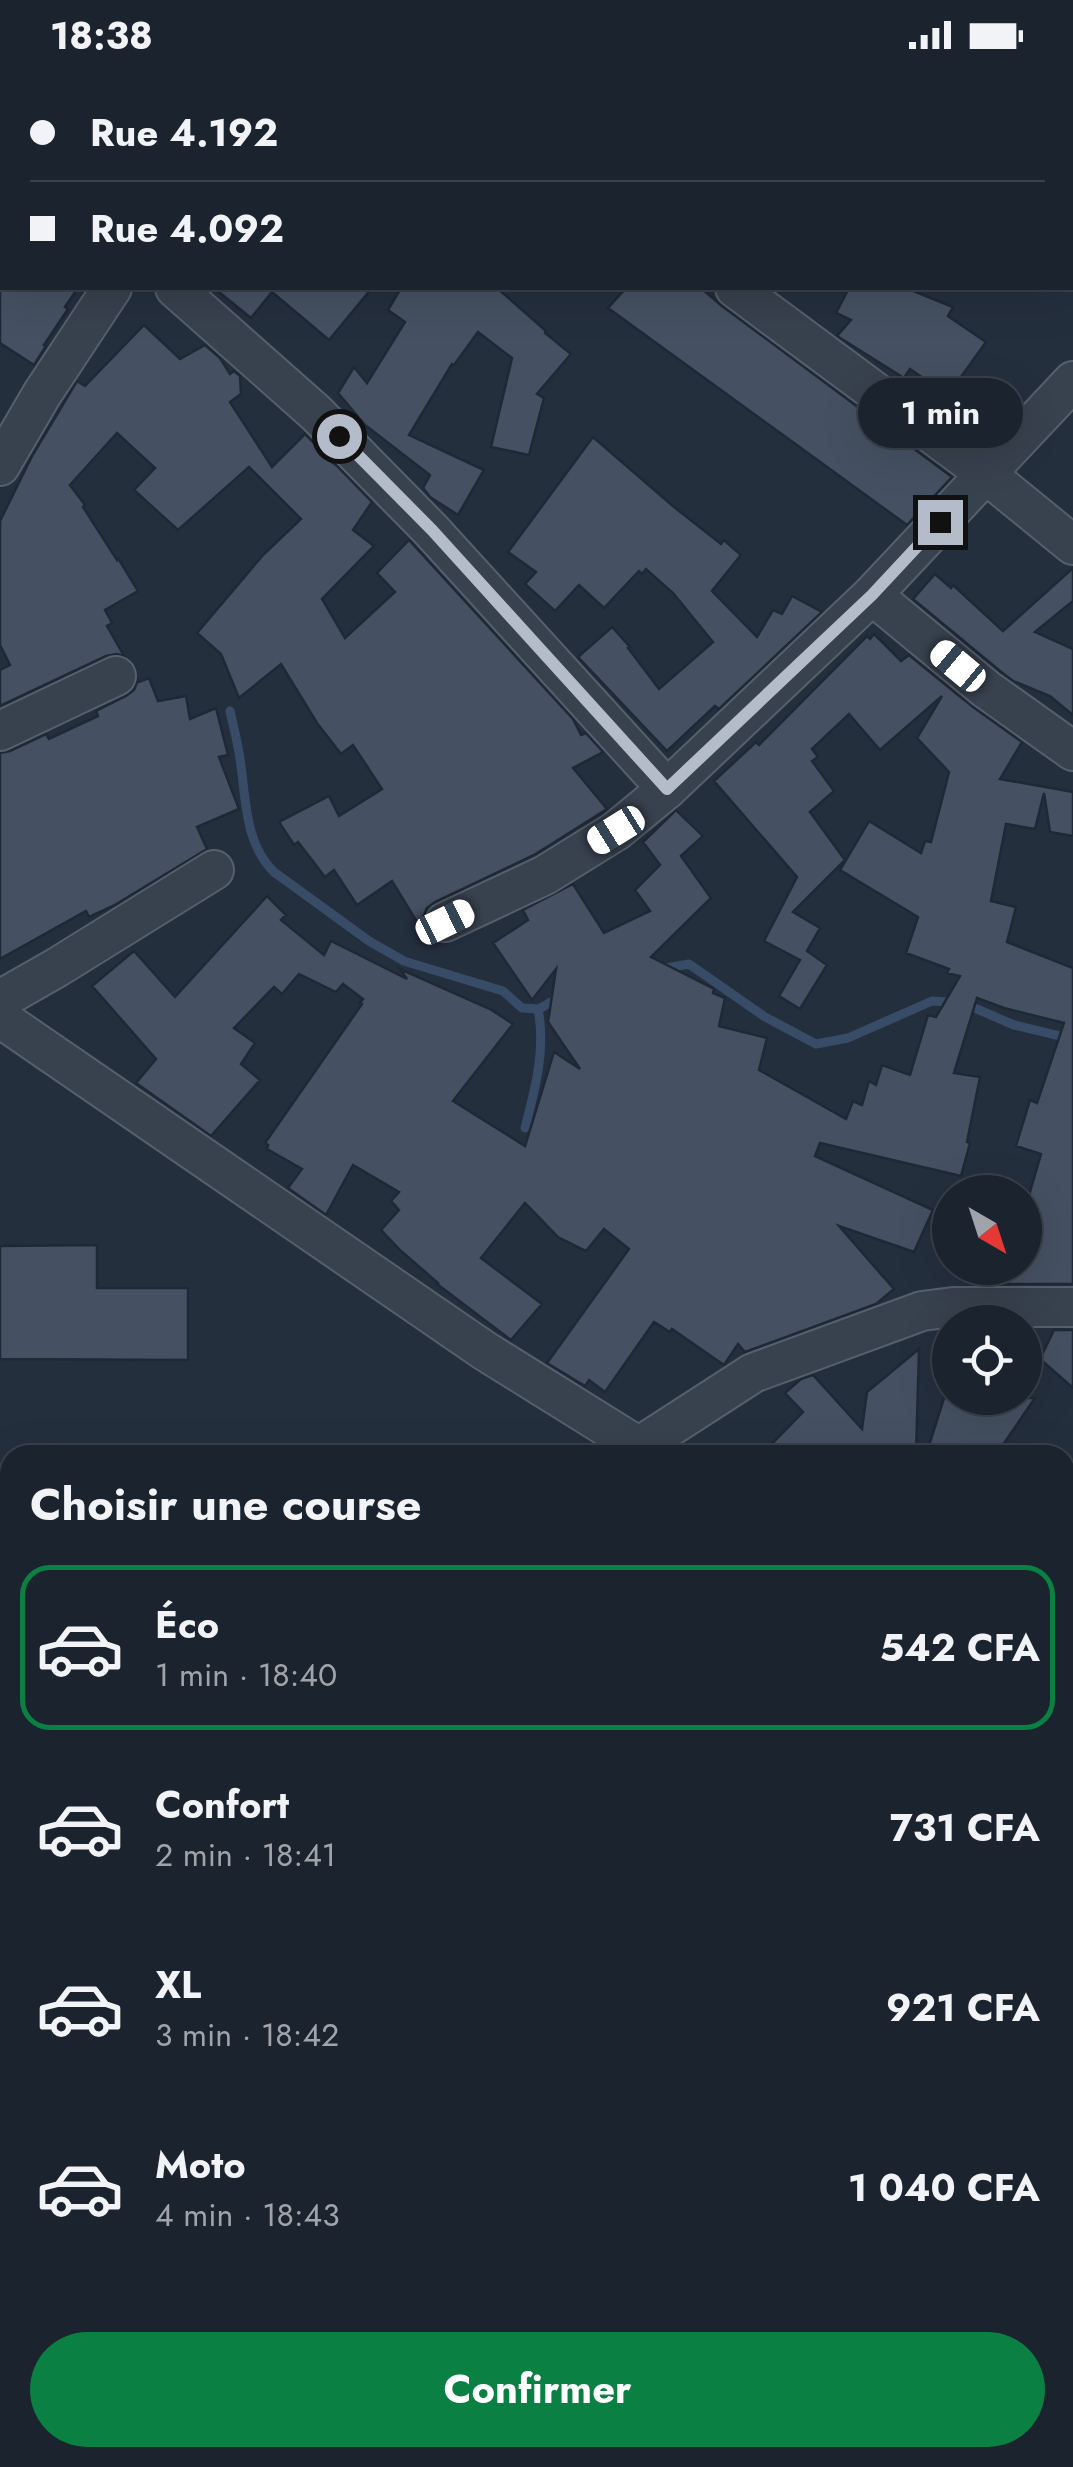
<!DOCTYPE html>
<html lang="fr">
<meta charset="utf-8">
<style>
:root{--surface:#1b232e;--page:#282f3a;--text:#f1f3f6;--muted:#a0a4aa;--line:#39404a;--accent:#0b8043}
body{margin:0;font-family:Jost,sans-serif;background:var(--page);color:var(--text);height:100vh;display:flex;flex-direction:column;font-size:38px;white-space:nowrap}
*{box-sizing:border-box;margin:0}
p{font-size:32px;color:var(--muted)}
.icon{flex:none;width:55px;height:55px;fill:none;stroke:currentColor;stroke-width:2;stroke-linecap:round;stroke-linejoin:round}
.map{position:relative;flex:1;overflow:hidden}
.details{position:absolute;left:0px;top:1375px;width:1075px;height:1022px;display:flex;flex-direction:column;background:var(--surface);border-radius:30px 30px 0 0;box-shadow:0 10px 40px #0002,0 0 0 2px var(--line)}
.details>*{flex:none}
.guide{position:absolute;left:0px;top:0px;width:1075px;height:220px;box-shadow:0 10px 40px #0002,0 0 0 2px var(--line);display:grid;align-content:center;height:220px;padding:0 30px;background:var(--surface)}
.needle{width:65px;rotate:141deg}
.fabs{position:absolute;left:932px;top:1105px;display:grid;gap:20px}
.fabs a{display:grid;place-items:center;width:110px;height:110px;border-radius:50%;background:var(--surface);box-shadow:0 10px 40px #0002,0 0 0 2px var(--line);font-size:50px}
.end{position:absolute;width:45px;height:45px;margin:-22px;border:12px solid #b4bcc9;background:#111;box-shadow:0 0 0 5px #111}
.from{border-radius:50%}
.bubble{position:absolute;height:70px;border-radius:35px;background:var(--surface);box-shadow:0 10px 40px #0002,0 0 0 2px var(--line);font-size:32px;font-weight:700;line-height:70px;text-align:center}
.car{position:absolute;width:30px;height:60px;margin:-30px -15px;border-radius:12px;box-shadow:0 0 8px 2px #0007;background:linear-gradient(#fff 24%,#345 0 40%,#fff 0 76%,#345 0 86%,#fff 0)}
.guide b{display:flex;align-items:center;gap:35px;height:95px;font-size:38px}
.guide b+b{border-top:2px solid var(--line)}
.guide i{width:25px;height:25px;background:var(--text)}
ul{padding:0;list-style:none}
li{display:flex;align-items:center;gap:30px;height:165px;margin:0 20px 15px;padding:0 10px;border:5px solid transparent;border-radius:30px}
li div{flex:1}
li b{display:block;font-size:38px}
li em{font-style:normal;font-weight:700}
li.active{border-color:var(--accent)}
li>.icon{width:90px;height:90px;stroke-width:1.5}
h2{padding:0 30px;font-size:45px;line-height:120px}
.button{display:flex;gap:20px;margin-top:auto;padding:20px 30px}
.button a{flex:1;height:115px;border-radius:60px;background:var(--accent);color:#fff;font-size:40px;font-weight:700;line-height:115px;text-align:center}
.status{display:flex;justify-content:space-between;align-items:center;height:70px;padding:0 50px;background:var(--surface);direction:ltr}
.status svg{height:28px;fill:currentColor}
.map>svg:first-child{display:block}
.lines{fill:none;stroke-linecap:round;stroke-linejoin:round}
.stream{stroke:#394c67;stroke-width:9}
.building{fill:#455162;stroke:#1f2835;stroke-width:2.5}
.minor-casing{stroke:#565f6c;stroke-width:42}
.highway-casing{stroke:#434c59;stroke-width:60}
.minor{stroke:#38414e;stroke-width:38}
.highway{stroke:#746855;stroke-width:55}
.rail-casing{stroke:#5a6575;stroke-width:11}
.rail{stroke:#1d2633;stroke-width:8;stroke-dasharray:22;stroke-linecap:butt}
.route{stroke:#b4bcc9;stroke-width:12}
</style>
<div class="status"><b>18:38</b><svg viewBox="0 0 49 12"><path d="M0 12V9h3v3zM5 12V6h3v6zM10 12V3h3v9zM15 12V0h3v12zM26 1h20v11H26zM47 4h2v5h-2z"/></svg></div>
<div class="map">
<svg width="1073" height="2397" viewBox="0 0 1073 2397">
<rect width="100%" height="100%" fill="#242f3e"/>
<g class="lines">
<g class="stream">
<path d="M230,641C234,659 239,678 241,696C246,733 246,775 274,802L369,871L404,891"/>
<path d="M407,892L503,921L522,938L539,939L560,927"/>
<path d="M661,899L689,894L765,947L816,974L848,968L932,931L963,933L1014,955L1073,969"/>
<path d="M525,1058C535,1019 546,980 538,939"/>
</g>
</g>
<g class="building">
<path d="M0,218H78L65,237L68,239L44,275L46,276L34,295L0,273Z"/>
<path d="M214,218H372L329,270L272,222L251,248Z"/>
<path d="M401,218H497L546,261L545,263L571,284L537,324L544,328L529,385L491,377L512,288L478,262L454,295L452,294L409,365L484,400L458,445L430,427L423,418L430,405L365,355L338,323L354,297L367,313L405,252L388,240Z"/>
<path d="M626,218H701L722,236L952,407L907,455L608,238Z"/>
<path d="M849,218H906L953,237L948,246L986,272L961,307L1012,343L983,374L936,337L945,323L910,299L904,308L837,266L851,250L836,243Z"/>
<path d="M144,255L180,289L205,275L220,288L230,304L234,301L240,306L241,324L230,332L272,397L305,364L323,382L321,385L336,395L372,432L353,460L374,476L322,529L345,568L395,522L377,503L409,470L573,649L581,665L586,663L603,682L573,698L607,739L534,785L435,832L427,838L423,848L417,852L392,811L357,835L334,800L325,807L298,772L294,775L279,752L329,726L339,746L382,719L353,675L341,684L317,653L281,594L239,628L221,584L197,563L263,485L301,449L249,397L178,460L134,420L155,398L117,363L70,415L85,435L83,437L117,490L118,488L138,521L105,540L112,553L107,556L124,586L117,584L106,586L0,636V600L10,595L0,575V451L32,386L77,311L85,316Z"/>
<path d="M593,367L674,437L721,474L724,470L741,485L712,521L757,567L773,540L782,544L792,526L822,542L719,639L715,636L667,681L578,587L612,557L630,577L628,578L659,619L713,572L673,523L646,499L642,504L639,501L604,538L579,515L555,541L525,514L536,502L508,482Z"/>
<path d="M1073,498V531L1035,562L1073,579V645L1050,626L1013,611L1000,601L913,529L935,504L951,518L953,515L1003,561Z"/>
<path d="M874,564L901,591L909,585L973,637L1022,672L1000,709L1073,722V766L1050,762L1044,723L1035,759L1006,754L991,831L1016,837L1007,872L1073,898V1214H1003L973,1209L974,1198H1025V1139L1041,1084L1016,1076L1030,1030L1037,1033L1064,953L1004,938L977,928L954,1003L980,1007L967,1072L970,1073L961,1106L820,1073L815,1086L933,1140L914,1182L839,1156L894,1219L876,1234L745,1282L738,1274L724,1295L672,1259L670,1262L654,1252L605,1322L589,1310L585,1316L547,1293L629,1179L604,1159L586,1181L558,1167L525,1133L481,1188L542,1234L511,1270L437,1214L438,1213L401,1181L381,1160L399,1140L391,1131L399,1122L353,1095L326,1145L288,1118L302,1099L267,1079L268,1075L265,1073L362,934L360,933L363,929L343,914L336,922L299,904L282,924L274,917L234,958L255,973L241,994L260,1010L211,1066L136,1013L156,989L92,916L134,881L175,927L267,826L286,845L281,850L324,885L331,871L407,909L400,899L490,939L513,954L453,1031L525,1076L554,982L580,999L548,952L556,899L532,930L493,873L528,850L523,840L573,814L604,863L650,841L635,820L660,795L643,772L676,740L703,766L681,786L711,828L651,887L714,919L713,923L725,928L719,956L767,968L759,1000L846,1049L853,1031L862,1035L869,1011L876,1015L882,995L910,1005L928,945L936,947L960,906L947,903L949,899L906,883L918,847L840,800L869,751L921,783L925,771L931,772L949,702L917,668L942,626L880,680L849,644L812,679L818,687L812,691L834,721L810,742L845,790L793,842L820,858L807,881L827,895L800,939L779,926L800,890L764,871L797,807L714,711L756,672L759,675L867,566L870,569Z"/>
<path d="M149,608L158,631L186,626L190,649L216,638L228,685L219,687L239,739L197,757L207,779L113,836L89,847L86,841L0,889V683L10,681L46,664L49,669L98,646L96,641L126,626L134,620L138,610L139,612Z"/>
<path d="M97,1175V1218H188V1290L0,1289V1176Z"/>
<path d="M1054,1260H1073V1318L1040,1289Z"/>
<path d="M919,1279L916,1385H761L803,1342L785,1323L801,1309L813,1305L862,1359L867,1322Z"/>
<path d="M944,1328H1035L996,1385H926Z"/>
</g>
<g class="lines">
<g class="minor-casing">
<g id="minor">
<path d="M11,0L14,2"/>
<path d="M478,0L481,2"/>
<path d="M248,2L249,0"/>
<path d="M175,218L316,343L431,460L667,719"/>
<path d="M735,218L986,404L1073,475"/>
<path d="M0,396L42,324L112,218"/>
<path d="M872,525L986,619L1073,681"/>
<path d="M0,661L116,606"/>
<path d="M445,852L545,805L616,761L667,719L872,525L1073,311"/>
<path d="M0,930L56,898L214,800"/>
<path d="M0,948L485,1281L652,1385"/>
<path d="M640,1376L753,1303L922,1241L953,1237H1073"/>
<path d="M1065,1659L1073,1661"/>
<path d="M1065,2112H1073"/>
<path d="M0,2167L10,2169"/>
<path d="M0,2296H10"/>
</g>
</g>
<g class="highway-casing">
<g id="highway">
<path d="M1065,2386L1073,2385"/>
<path d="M0,2395L318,2389L530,2395L703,2397L1005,2388"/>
</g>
</g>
<use href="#minor" class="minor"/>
<use href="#highway" class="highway"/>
<g class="rail-casing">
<g id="rail">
<path d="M0,2276H10"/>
<path d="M1065,2282H1073"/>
</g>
</g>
<use href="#rail" class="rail"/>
</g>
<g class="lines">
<path class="route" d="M339,366L432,460L667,719L872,525L940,452"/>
</g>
</svg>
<div class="fabs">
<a><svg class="needle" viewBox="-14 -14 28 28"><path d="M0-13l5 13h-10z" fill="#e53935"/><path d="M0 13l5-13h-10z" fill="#a0a4aa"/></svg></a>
<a><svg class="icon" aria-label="locate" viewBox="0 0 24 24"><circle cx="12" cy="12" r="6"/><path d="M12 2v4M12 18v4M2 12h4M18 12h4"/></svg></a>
</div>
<i class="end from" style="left:339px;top:366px"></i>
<i class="end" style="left:940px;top:452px"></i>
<div class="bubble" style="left:858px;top:308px;width:165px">1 min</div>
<i class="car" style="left:958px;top:596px;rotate:310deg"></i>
<i class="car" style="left:616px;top:760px;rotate:238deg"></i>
<i class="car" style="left:445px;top:852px;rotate:64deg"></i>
<div class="guide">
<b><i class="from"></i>Rue 4.192</b>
<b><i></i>Rue 4.092</b>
</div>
<section class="details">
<h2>Choisir une course</h2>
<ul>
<li class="active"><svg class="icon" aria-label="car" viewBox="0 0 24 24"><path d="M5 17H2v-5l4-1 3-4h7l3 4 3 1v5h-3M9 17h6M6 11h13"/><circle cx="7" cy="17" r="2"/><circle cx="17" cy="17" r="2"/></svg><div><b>Éco</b><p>1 min · 18:40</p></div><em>542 CFA</em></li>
<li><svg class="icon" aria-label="car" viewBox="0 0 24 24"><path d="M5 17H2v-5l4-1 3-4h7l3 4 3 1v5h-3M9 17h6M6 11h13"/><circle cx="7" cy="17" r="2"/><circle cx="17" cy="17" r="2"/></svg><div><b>Confort</b><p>2 min · 18:41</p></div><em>731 CFA</em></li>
<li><svg class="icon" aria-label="car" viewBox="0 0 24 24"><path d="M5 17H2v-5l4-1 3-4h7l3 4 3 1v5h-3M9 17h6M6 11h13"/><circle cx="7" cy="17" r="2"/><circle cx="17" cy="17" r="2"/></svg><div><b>XL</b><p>3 min · 18:42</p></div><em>921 CFA</em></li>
<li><svg class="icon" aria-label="car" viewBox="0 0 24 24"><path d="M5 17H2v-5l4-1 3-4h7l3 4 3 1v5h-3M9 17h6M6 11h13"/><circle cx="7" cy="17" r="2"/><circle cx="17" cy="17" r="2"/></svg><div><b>Moto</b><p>4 min · 18:43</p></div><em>1 040 CFA</em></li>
</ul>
<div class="button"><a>Confirmer</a></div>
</section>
</div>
